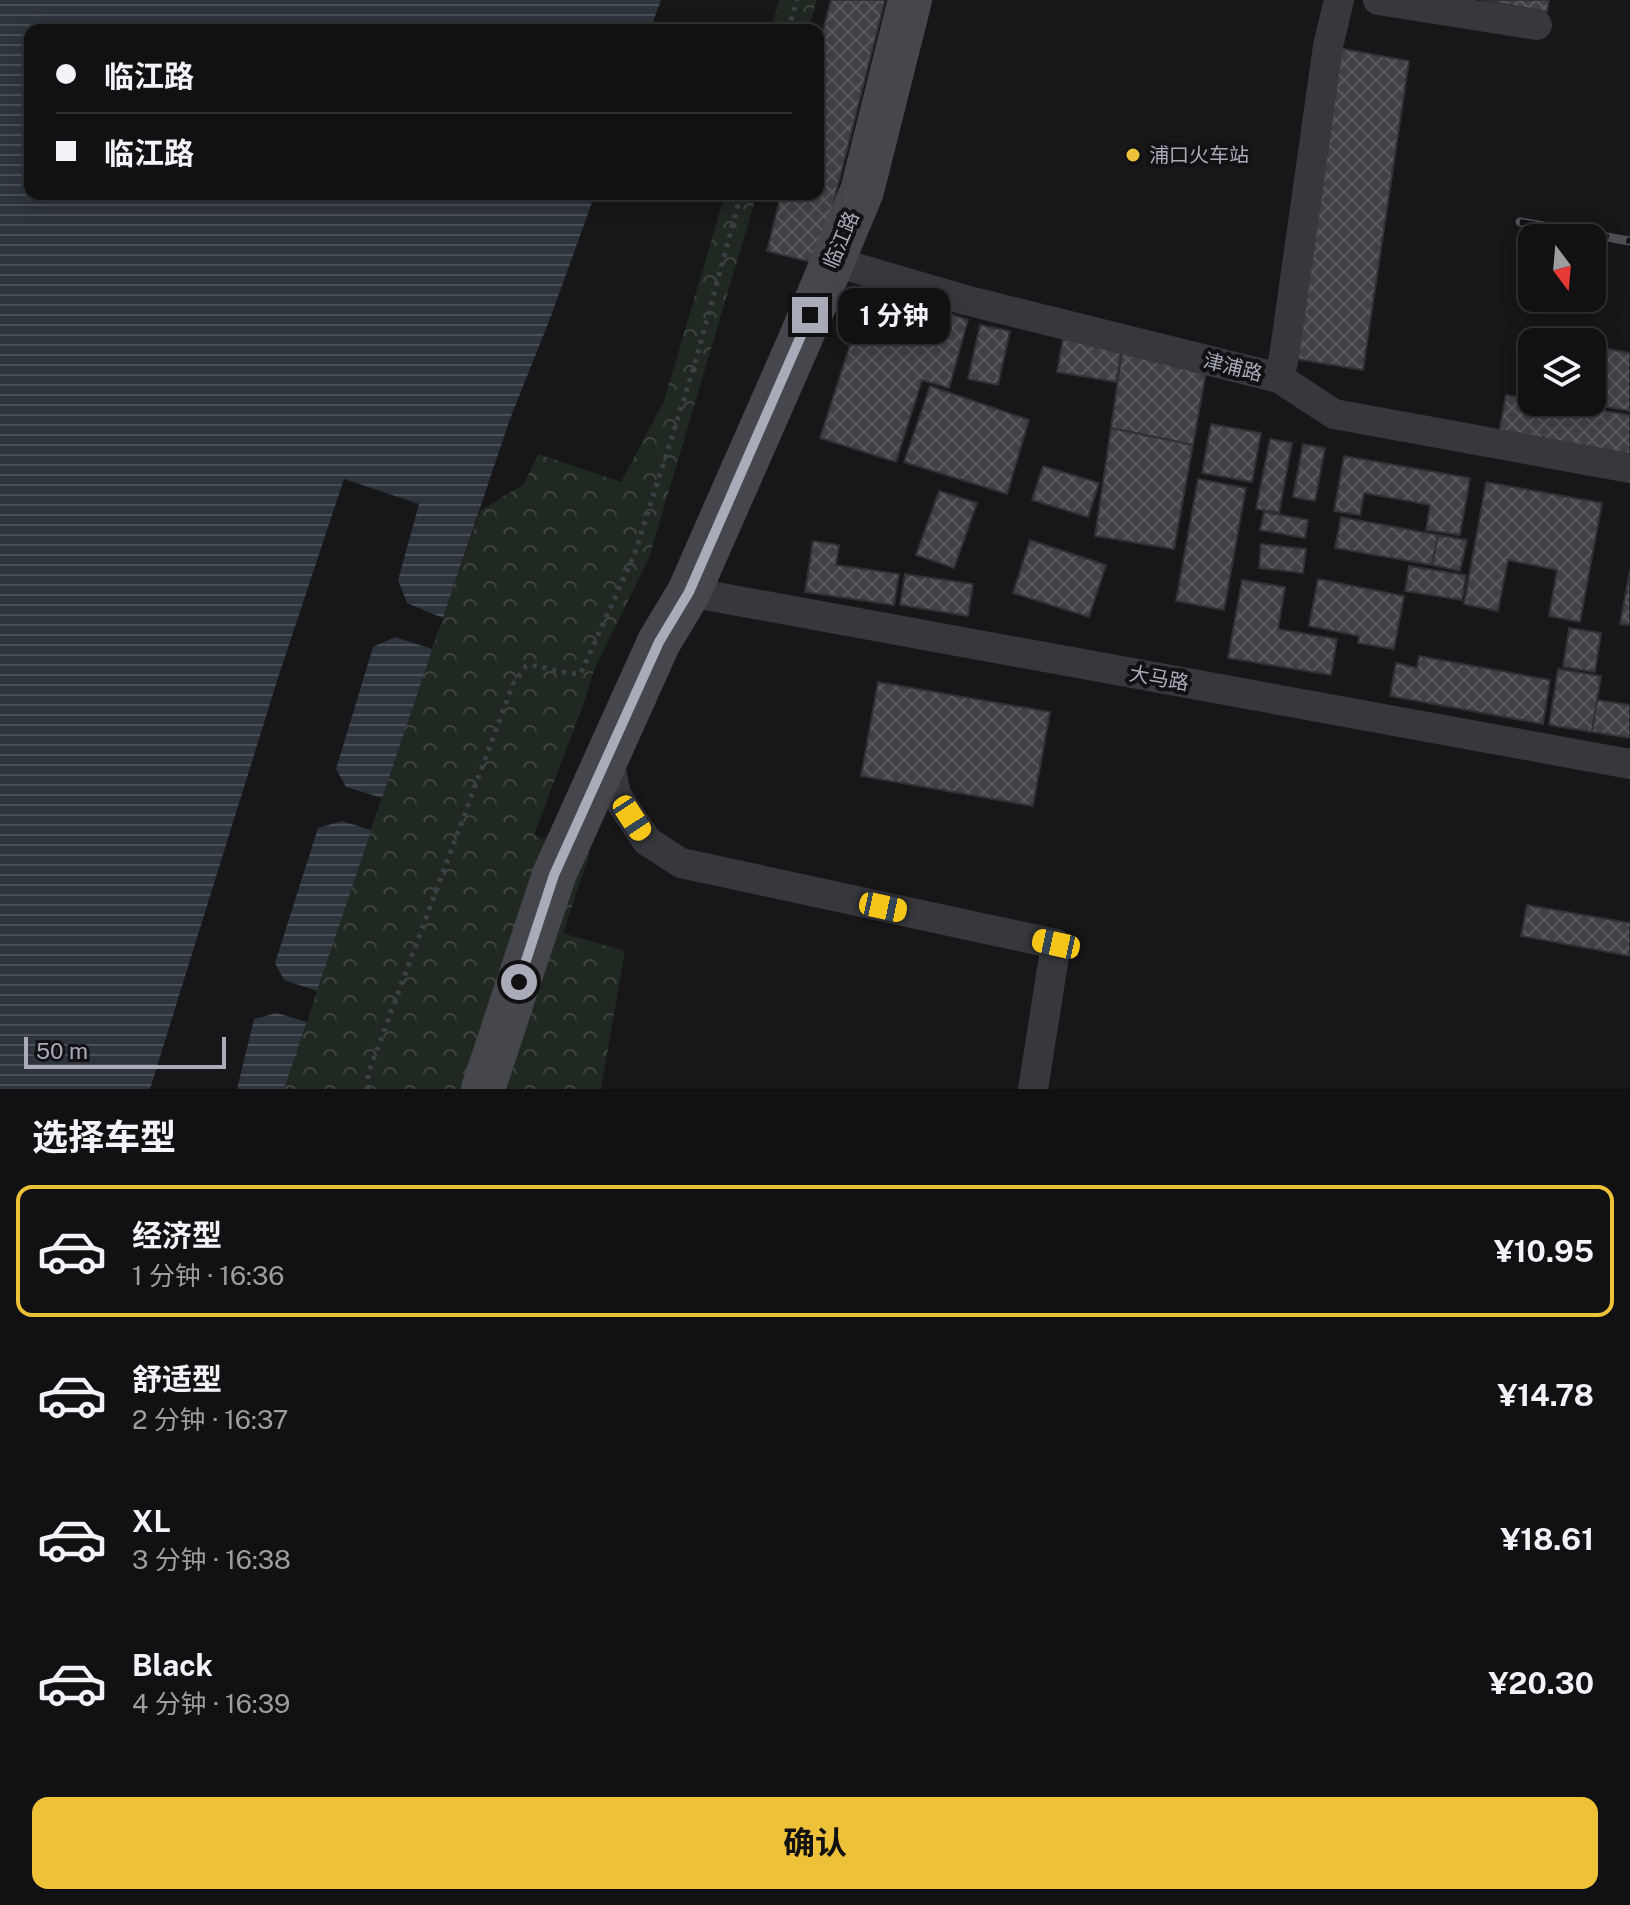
<!DOCTYPE html>
<html lang="zh">
<meta charset="utf-8">
<style>
:root{--surface:#111012;--page:#1e1e20;--text:#f1f3f6;--muted:#9c9d9f;--line:#303032;--accent:#eec238}
body{margin:0;font-family:"Public Sans","Noto Sans SC",sans-serif;background:var(--page);color:var(--text);height:100vh;display:flex;flex-direction:column;font-size:30px;white-space:nowrap}
*{box-sizing:border-box;margin:0}
p{font-size:26px;color:var(--muted)}
.icon{flex:none;width:44px;height:44px;fill:none;stroke:currentColor;stroke-width:2;stroke-linecap:round;stroke-linejoin:round}
.map{position:relative;height:1089px;overflow:hidden}
.details{display:flex;flex-direction:column;background:var(--surface);flex:1}
.details>*{flex:none}
.guide{position:absolute;left:24px;top:24px;width:800px;height:176px;border-radius:16px;box-shadow:0 4px 20px #0003,0 0 0 2px var(--line);display:grid;align-content:center;height:176px;padding:0 32px;background:var(--surface)}
.needle{width:52px;rotate:164deg}
.fabs{position:absolute;left:1518px;top:224px;display:grid;gap:16px}
.fabs a{display:grid;place-items:center;width:88px;height:88px;border-radius:16px;background:var(--surface);box-shadow:0 4px 20px #0003,0 0 0 2px var(--line);font-size:40px}
.scale{position:absolute;left:24px;bottom:20px;width:202px;box-sizing:border-box;padding-left:8px;border:4px solid #a9acb8;border-top:0;font-size:22px;line-height:28px;white-space:nowrap;color:#a9acb8;-webkit-text-stroke:6px #121113;paint-order:stroke}
.end{position:absolute;width:36px;height:36px;margin:-18px;border:10px solid #a9acb8;background:#111;box-shadow:0 0 0 4px #111}
.from{border-radius:50%}
.bubble{position:absolute;height:56px;border-radius:16px;background:var(--surface);box-shadow:0 4px 20px #0003,0 0 0 2px var(--line);font-size:26px;font-weight:700;line-height:56px;text-align:center}
.car{position:absolute;width:24px;height:48px;margin:-24px -12px;border-radius:10px;box-shadow:0 0 6px 2px #0007;background:linear-gradient(#f5c518 24%,#345 0 40%,#f5c518 0 76%,#345 0 86%,#f5c518 0)}
.guide b{display:flex;align-items:center;gap:28px;height:76px;font-size:30px}
.guide b+b{border-top:2px solid var(--line)}
.guide i{width:20px;height:20px;background:var(--text)}
ul{padding:0;list-style:none}
li{display:flex;align-items:center;gap:24px;height:132px;margin:0 16px 12px;padding:0 16px;border:4px solid transparent;border-radius:16px}
li div{flex:1}
li b{display:block;font-size:30px}
li em{font-style:normal;font-weight:700}
li.selected{border-color:var(--accent)}
li>.icon{width:72px;height:72px;stroke-width:1.5}
h2{padding:0 32px;font-size:36px;line-height:96px}
.cta{display:flex;gap:16px;margin-top:auto;padding:16px 32px}
.cta a{flex:1;height:92px;border-radius:16px;background:var(--accent);color:#111;font-size:32px;font-weight:700;line-height:92px;text-align:center}
.map>svg:first-child{display:block}
.park{fill:url(#park-crowns)}
.water{fill:url(#water-rules)}
.pier{fill:#171618}
.building{fill:url(#building-cross-hatch);stroke:#313034;stroke-width:2}
.lines{fill:none;stroke-linecap:round;stroke-linejoin:round}
.path{stroke:#3d3f44;stroke-width:5;stroke-dasharray:4 6;stroke-linecap:butt}
.street{stroke:#37383d;stroke-width:30}
.secondary{stroke:#45474d;stroke-width:44}
.rail-casing{stroke:#4e5056;stroke-width:9}
.rail{stroke:#121113;stroke-width:6;stroke-dasharray:18;stroke-linecap:butt}
.route{stroke:#a9acb8;stroke-width:10}
.poi-dot{fill:#eec238;stroke:#121113;stroke-width:3}
.labels{text-anchor:middle;stroke-width:8;stroke-linejoin:round;paint-order:stroke}
.poi-label{font-size:20px;fill:#a9acb8;stroke:#121113;text-anchor:start}
.street-label{font-size:20px;fill:#a9acb8;stroke:#121113}
</style>
<div class="map">
<svg width="1630" height="1089" viewBox="0 0 1630 1089">
<defs>
<pattern id="park-crowns" width="20" height="18" patternUnits="userSpaceOnUse" patternTransform="scale(2)"><rect width="20" height="18" fill="#202822"/><path d="M2 6a3 3 0 1 1 6 0M12 15a3 3 0 1 1 6 0" fill="none" stroke="#3e4440"/></pattern>
<pattern id="water-rules" width="6" height="5" patternUnits="userSpaceOnUse" patternTransform="scale(2)"><rect width="6" height="5" fill="#2d343c"/><path d="M0 2.5h6" fill="none" stroke="#494f56"/></pattern>
<pattern id="building-cross-hatch" width="8" height="8" patternUnits="userSpaceOnUse" patternTransform="scale(2)"><rect width="8" height="8" fill="#414145"/><path d="M0 0l8 8M0 8l8-8" fill="none" stroke="#5a5a5e"/></pattern>
</defs>
<rect width="100%" height="100%" fill="#171618"/>
<g class="park">
<path d="M779,0H817L808,30H771Z"/>
<path d="M725,194H757L649,558L594,670L585,700L534,835L590,853L563,933L625,951L601,1089H284L432,649L480,511L524,484L538,454L621,482L664,401Z"/>
</g>
<path class="water" d="M0,0H661L650,30H30V194H595L551,316L510,419L284,1089H0Z"/>
<path class="pier" d="M344,479L419,504L398,580L407,603L443,618L432,649L395,637L373,647L336,769L346,787L382,798L371,830L342,821L318,828L275,963L284,980L317,991L307,1022L277,1013L254,1019L237,1089H150L278,678Z"/>
<g class="building">
<path d="M831,0H885L818,264L767,251L781,194H818V50Z"/>
<path d="M1481,0H1549L1547,12Z"/>
<path d="M1328,46L1409,61L1363,370L1284,357Z"/>
<path d="M890,298L910,300L968,320L949,388L922,380L896,462L820,438L859,317L871,306Z"/>
<path d="M980,325L1010,331L998,385L968,379Z"/>
<path d="M1063,339L1122,349L1116,382L1057,372Z"/>
<path d="M1592,346L1630,353V411L1578,402H1592Z"/>
<path d="M1122,352L1206,372L1193,445L1111,428Z"/>
<path d="M930,386L1029,420L1007,494L904,462Z"/>
<path d="M1506,395L1532,400V402H1547L1630,415V455L1499,433Z"/>
<path d="M1211,424L1261,433L1252,482L1202,473Z"/>
<path d="M1111,428L1193,445L1174,549L1095,536Z"/>
<path d="M1270,439L1292,443L1279,513L1256,509Z"/>
<path d="M1303,444L1325,448L1315,501L1293,497Z"/>
<path d="M1344,456L1470,478L1460,535L1426,530L1430,505L1364,493L1360,515L1334,511Z"/>
<path d="M1043,466L1099,483L1088,517L1032,500Z"/>
<path d="M1198,479L1246,488L1224,610L1176,601Z"/>
<path d="M1486,482L1602,503L1580,622L1549,616L1557,570L1508,560L1498,611L1464,604Z"/>
<path d="M939,491L977,503L954,568L916,555Z"/>
<path d="M1264,512L1308,520L1305,538L1260,530Z"/>
<path d="M1341,517L1438,535L1432,565L1335,548Z"/>
<path d="M1438,535L1467,540L1460,571L1432,565Z"/>
<path d="M1030,540L1106,565L1089,617L1013,593Z"/>
<path d="M813,541L839,545L836,565L899,574L894,605L805,592Z"/>
<path d="M1261,544L1306,549L1303,573L1259,568Z"/>
<path d="M1409,566L1466,575L1462,600L1405,591Z"/>
<path d="M1630,570V625L1620,624Z"/>
<path d="M905,574L973,584L968,616L900,605Z"/>
<path d="M1318,579L1404,596L1394,649L1358,643L1359,636L1309,626Z"/>
<path d="M1242,580L1285,587L1278,629L1337,639L1331,675L1228,658Z"/>
<path d="M1569,628L1601,633L1595,672L1563,667Z"/>
<path d="M1419,656L1550,680L1543,724L1390,696L1396,663L1417,668Z"/>
<path d="M1558,669L1601,676L1592,732L1549,725Z"/>
<path d="M878,682L1050,712L1033,806L861,776Z"/>
<path d="M1597,700L1630,705V738L1592,732Z"/>
<path d="M1527,905L1630,923V956L1521,936Z"/>
</g>
<g class="lines">
<g class="path">
<path d="M788,30L797,0"/>
<path d="M368,1089V1074L513,684L526,666C545,664 562,676 581,673L635,553L694,367L741,194"/>
</g>
<g class="street">
<path d="M1378,0L1537,25"/>
<path d="M832,261L965,300L1279,378L1334,414L1630,468"/>
<path d="M1279,378L1284,357L1328,46L1339,0"/>
<path d="M689,592L1630,764"/>
<path d="M608,755L616,795L647,841L681,863L1056,944L1033,1089"/>
</g>
<path class="secondary" d="M483,1089L554,875L659,642L689,592L799,342L862,191L910,0"/>
<g class="rail-casing">
<path id="rail" d="M1520,222L1630,241"/>
</g>
<use href="#rail" class="rail"/>
</g>
<g class="lines">
<path class="route" d="M519,982L554,875L659,642L689,592L810,315"/>
</g>
<circle class="poi-dot" cx="1133" cy="155" r="8"/>
<g class="labels">
<g class="poi-label">
<text x="1149" y="162">浦口火车站</text>
</g>
<g class="street-label">
<text transform="translate(841 240) rotate(-67)" y="7">临江路</text>
<text transform="translate(1233 367) rotate(14)" y="7">津浦路</text>
<text transform="translate(1159 678) rotate(10)" y="7">大马路</text>
</g>
</g>
</svg>
<div class="fabs">
<a><svg class="needle" viewBox="-14 -14 28 28"><path d="M0-13l5 13h-10z" fill="#e53935"/><path d="M0 13l5-13h-10z" fill="#9c9d9f"/></svg></a>
<a><svg class="icon" aria-label="layers" viewBox="0 0 24 24"><path d="M12 4l9 5-9 5-9-5zM3 14l9 5 9-5"/></svg></a>
</div>
<div class="scale">50 m</div>
<i class="end from" style="left:519px;top:982px"></i>
<i class="end" style="left:810px;top:315px"></i>
<div class="bubble" style="left:838px;top:288px;width:112px">1 分钟</div>
<i class="car" style="left:632px;top:818px;rotate:147deg"></i>
<i class="car" style="left:883px;top:907px;rotate:102deg"></i>
<i class="car" style="left:1056px;top:944px;rotate:282deg"></i>
<div class="guide">
<b><i class="from"></i>临江路</b>
<b><i></i>临江路</b>
</div>
</div>
<section class="details">
<h2>选择车型</h2>
<ul>
<li class="selected"><svg class="icon" aria-label="car" viewBox="0 0 24 24"><path d="M5 17H2v-5l4-1 3-4h7l3 4 3 1v5h-3M9 17h6M6 11h13"/><circle cx="7" cy="17" r="2"/><circle cx="17" cy="17" r="2"/></svg><div><b>经济型</b><p>1 分钟 · 16:36</p></div><em>¥10.95</em></li>
<li><svg class="icon" aria-label="car" viewBox="0 0 24 24"><path d="M5 17H2v-5l4-1 3-4h7l3 4 3 1v5h-3M9 17h6M6 11h13"/><circle cx="7" cy="17" r="2"/><circle cx="17" cy="17" r="2"/></svg><div><b>舒适型</b><p>2 分钟 · 16:37</p></div><em>¥14.78</em></li>
<li><svg class="icon" aria-label="car" viewBox="0 0 24 24"><path d="M5 17H2v-5l4-1 3-4h7l3 4 3 1v5h-3M9 17h6M6 11h13"/><circle cx="7" cy="17" r="2"/><circle cx="17" cy="17" r="2"/></svg><div><b>XL</b><p>3 分钟 · 16:38</p></div><em>¥18.61</em></li>
<li><svg class="icon" aria-label="car" viewBox="0 0 24 24"><path d="M5 17H2v-5l4-1 3-4h7l3 4 3 1v5h-3M9 17h6M6 11h13"/><circle cx="7" cy="17" r="2"/><circle cx="17" cy="17" r="2"/></svg><div><b>Black</b><p>4 分钟 · 16:39</p></div><em>¥20.30</em></li>
</ul>
<div class="cta"><a>确认</a></div>
</section>
